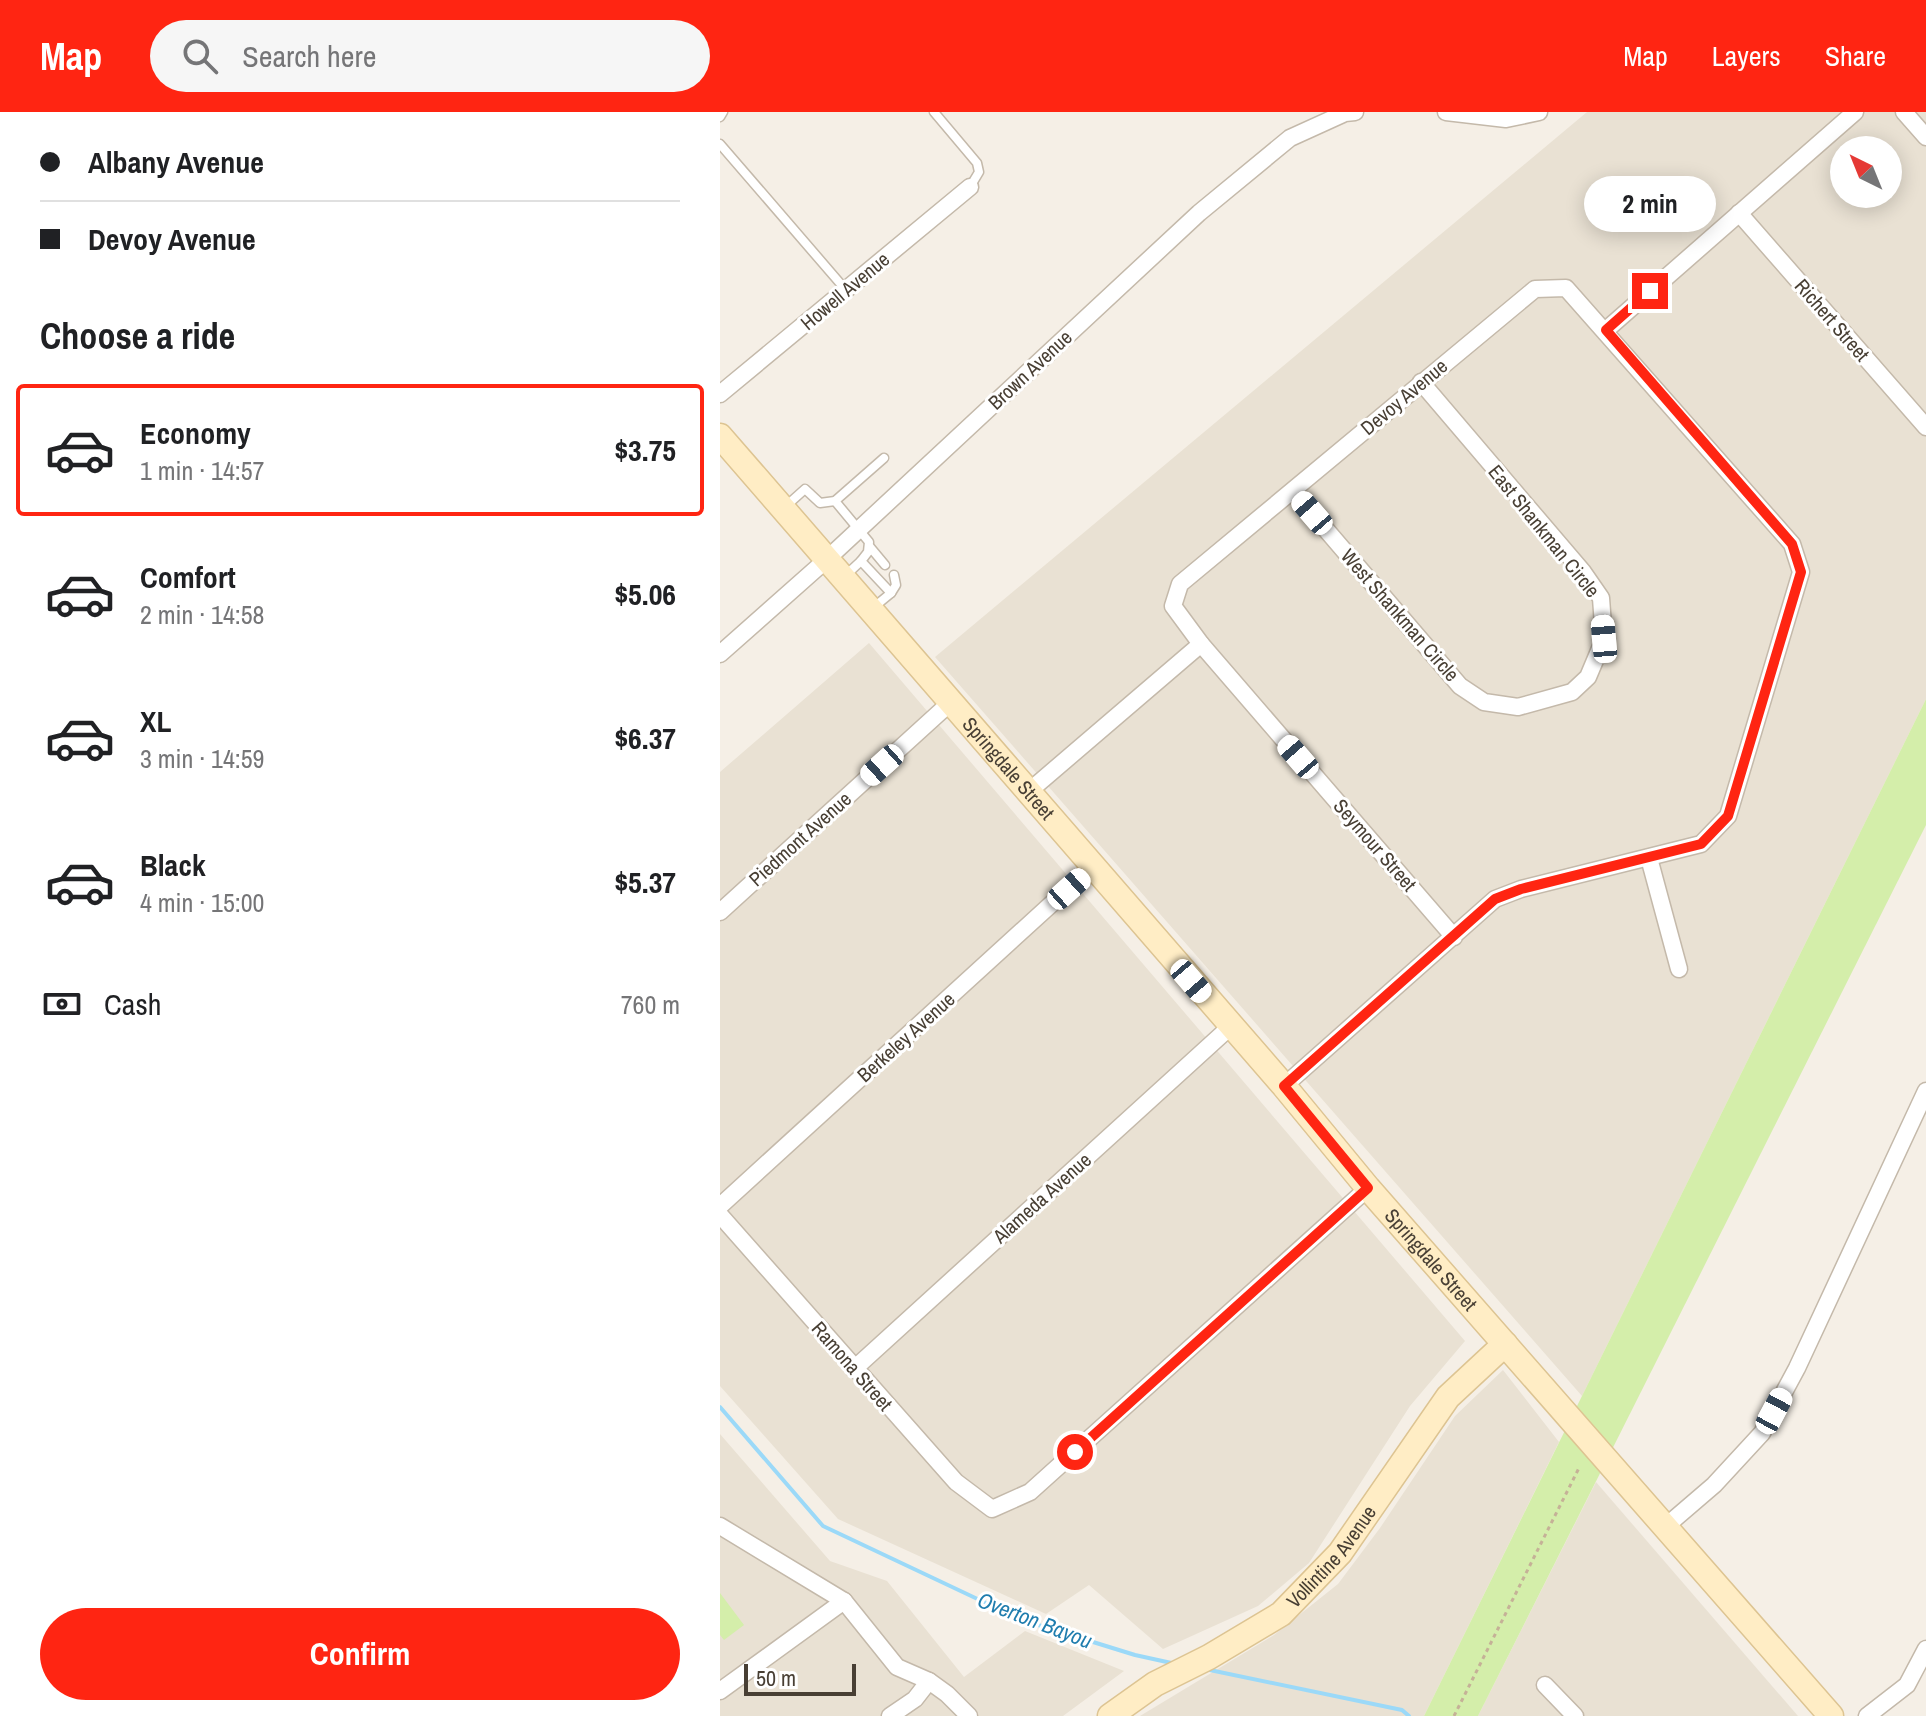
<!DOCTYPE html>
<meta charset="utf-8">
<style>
:root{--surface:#fff;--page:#f6f6f6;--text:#202124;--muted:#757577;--line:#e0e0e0;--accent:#ff2512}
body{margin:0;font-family:"Archivo Narrow",sans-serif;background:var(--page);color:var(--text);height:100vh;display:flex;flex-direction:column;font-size:30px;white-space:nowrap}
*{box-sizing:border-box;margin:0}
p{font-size:26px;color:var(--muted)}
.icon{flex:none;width:44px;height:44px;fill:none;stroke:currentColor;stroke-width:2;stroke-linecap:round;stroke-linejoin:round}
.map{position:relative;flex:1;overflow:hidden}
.panel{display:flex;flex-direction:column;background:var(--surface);width:720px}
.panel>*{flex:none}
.hud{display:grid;align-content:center;height:176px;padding:0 40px;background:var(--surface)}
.needle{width:52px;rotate:317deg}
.controls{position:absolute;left:1110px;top:24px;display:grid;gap:16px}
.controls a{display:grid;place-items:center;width:72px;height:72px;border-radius:50%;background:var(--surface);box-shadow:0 4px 20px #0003;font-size:40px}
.scale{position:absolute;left:24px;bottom:20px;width:112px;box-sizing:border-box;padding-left:8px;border:4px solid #483f34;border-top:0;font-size:22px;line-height:28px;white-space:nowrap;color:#483f34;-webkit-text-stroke:6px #fff;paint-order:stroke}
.end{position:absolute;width:36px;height:36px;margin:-18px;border:10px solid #ff2512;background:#fff;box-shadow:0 0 0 4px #fff}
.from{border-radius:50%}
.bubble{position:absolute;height:56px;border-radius:28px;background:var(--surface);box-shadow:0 4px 20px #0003;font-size:26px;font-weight:800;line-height:56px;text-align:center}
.car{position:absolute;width:24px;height:48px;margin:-24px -12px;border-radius:10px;box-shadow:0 0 6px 2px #0007;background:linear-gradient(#fff 24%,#345 0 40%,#fff 0 76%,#345 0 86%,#fff 0)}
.hud b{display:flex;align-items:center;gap:28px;height:76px;font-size:30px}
.hud b+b{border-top:2px solid var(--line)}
.hud i{width:20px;height:20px;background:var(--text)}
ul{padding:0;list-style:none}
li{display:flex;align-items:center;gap:24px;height:132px;margin:0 16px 12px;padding:0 24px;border:4px solid transparent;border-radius:8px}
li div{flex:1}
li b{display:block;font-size:30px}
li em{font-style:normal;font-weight:800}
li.current{border-color:var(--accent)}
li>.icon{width:72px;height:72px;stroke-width:1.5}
h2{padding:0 40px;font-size:36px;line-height:96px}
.pay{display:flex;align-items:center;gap:20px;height:88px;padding:0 40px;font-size:30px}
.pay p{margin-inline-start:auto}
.cta{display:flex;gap:16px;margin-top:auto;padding:16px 40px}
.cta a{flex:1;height:92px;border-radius:48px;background:var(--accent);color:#fff;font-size:32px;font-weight:800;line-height:92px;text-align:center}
header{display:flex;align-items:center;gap:48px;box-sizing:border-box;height:112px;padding:0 40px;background:var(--accent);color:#fff}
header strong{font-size:38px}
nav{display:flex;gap:44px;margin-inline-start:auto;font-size:28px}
.search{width:560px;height:72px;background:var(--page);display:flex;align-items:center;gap:20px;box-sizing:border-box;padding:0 28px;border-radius:44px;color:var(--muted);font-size:30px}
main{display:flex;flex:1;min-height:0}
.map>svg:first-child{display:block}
.residential{fill:#e9e1d3;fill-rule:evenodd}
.green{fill:#d4eeaa}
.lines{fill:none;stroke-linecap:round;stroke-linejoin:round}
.stream{stroke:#9bd9f8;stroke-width:4}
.lane-casing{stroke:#c4b9aa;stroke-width:11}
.street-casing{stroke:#c4b9aa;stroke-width:19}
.secondary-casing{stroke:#ddc492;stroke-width:27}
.path{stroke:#c5b197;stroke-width:3;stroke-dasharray:4 4;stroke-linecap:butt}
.lane{stroke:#fff;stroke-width:8}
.street{stroke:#fff;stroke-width:16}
.secondary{stroke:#ffedc5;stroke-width:24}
.route{stroke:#ff2512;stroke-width:10}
.labels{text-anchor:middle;stroke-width:6;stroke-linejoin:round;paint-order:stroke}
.street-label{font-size:20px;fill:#483f34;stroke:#fff}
.water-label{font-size:22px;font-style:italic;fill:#1f7dae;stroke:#fff}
</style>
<header>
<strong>Map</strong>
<div class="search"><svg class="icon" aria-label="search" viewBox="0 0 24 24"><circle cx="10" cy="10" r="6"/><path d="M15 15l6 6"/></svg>Search here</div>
<nav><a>Map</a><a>Layers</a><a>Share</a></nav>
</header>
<main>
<section class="panel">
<div class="hud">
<b><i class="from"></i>Albany Avenue</b>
<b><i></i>Devoy Avenue</b>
</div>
<h2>Choose a ride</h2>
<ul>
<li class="current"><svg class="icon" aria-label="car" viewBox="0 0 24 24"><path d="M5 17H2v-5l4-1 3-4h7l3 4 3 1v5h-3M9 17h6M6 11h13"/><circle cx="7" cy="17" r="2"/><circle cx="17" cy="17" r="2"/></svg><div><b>Economy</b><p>1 min · 14:57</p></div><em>$3.75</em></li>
<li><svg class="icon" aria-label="car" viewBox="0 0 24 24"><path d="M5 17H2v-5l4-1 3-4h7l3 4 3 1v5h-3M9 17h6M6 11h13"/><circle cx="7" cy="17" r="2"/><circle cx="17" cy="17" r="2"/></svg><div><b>Comfort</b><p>2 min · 14:58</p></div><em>$5.06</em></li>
<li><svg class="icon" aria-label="car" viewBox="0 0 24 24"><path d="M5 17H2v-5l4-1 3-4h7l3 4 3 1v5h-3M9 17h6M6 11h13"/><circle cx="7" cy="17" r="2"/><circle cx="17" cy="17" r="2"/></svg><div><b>XL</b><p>3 min · 14:59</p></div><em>$6.37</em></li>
<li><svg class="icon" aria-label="car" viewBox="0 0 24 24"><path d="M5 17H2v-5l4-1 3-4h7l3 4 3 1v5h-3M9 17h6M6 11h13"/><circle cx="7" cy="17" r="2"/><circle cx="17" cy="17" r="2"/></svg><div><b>Black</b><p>4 min · 15:00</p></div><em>$5.37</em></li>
</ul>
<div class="pay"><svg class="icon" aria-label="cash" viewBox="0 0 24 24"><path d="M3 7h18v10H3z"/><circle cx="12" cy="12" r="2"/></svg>Cash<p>760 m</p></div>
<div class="cta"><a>Confirm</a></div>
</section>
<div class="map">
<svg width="1206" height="1604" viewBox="0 0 1206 1604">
<rect width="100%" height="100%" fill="#f5efe6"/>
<g class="residential">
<path d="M867,0H1206V587L862,1284L215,545ZM1124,38H1168V82H1124Z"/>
<path d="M149,531L745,1229L690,1294L589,1451L538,1494L443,1537L369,1473L326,1502L118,1407L0,1274V660Z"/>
<path d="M783,1258L839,1330L704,1604H420L554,1523L618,1472L660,1416L735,1304Z"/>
<path d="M0,1322L110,1449L167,1469L244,1565L305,1519L404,1559L343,1604H0Z"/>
<path d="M876,1370L1078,1604H758Z"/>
</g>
<g class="green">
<path d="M1206,587V713L758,1604H704Z"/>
<path d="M0,1481L24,1513L4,1528L0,1523Z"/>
</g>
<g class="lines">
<g class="stream">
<path d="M0,1295L103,1414L302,1508L415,1543L456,1552"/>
<path d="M485,1557L682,1598L689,1604"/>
</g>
<g class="lane-casing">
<g id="lane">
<path d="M214,0L257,51L259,60L250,75"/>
<path d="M0,5L3,0"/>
<path d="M0,32L125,177"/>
<path d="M115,389L149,430L148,440L141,449"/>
<path d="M66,394L85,377L100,391L115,389L164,346"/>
<path d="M150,435L165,453"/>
<path d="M126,463L141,449L171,481L154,495"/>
<path d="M171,481L176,473L174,463"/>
</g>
</g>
<g class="street-casing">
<g id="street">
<path d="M726,0L786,7L819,0"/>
<path d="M1184,0L1206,25"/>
<path d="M1019,101L1206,315"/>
<path d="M886,218L1135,0"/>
<path d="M0,282L250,75"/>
<path d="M573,379L740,574L764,590L798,595L852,580L868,565L884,527L881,486L863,460L701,270"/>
<path d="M0,542L106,448L479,101L570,26L625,1L635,0"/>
<path d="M307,681L481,532"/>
<path d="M929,746L959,857"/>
<path d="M0,800L231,590"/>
<path d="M564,974L775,787L801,777L981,732L1008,704L1081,460L1072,432L846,176L815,177L460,472L453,494L481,532L734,825"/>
<path d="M0,1094L372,755"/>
<path d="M0,1103L236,1370L272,1397L310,1380L648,1076"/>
<path d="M134,1257L510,915"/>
<path d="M0,1414L124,1489L177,1555L209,1569L227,1582L249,1604"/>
<path d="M945,1415L994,1373L1042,1321L1077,1256L1206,979"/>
<path d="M825,1573L855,1604"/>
<path d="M0,1579L124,1489"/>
<path d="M170,1604L195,1587L209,1569"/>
<path d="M1147,1604L1187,1573L1206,1537"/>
</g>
</g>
<g class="secondary-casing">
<g id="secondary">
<path id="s1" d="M0,324L564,974L648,1076L1111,1604"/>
<path id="s2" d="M390,1604L435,1572L489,1545L561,1502L620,1441L728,1285L785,1232"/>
</g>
</g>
<path class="path" d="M734,1604L859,1356"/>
<use href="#lane" class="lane"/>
<use href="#street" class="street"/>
<use href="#secondary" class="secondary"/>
</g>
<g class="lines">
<path class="route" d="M355,1340L648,1076L564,974L775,787L801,777L981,732L1008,704L1081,460L1072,432L886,218L930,179"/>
</g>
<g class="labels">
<g class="street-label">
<text transform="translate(125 179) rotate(-40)" y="7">Howell Avenue</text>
<text transform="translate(1112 208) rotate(49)" y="7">Richert Street</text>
<text transform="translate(310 258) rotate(-43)" y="7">Brown Avenue</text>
<text transform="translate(684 285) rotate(-40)" y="7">Devoy Avenue</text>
<text transform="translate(824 419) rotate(51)" y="7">East Shankman Circle</text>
<text transform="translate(680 503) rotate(49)" y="7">West Shankman Circle</text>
<text dy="7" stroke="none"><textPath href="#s1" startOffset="440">Springdale Street</textPath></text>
<text transform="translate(80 727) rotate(-42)" y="7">Piedmont Avenue</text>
<text transform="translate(655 733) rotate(49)" y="7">Seymour Street</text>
<text transform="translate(186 925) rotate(-42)" y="7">Berkeley Avenue</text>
<text transform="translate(322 1086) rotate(-42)" y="7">Alameda Avenue</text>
<text dy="7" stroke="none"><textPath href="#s1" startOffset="1088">Springdale Street</textPath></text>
<text transform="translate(132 1254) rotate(49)" y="7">Ramona Street</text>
<text dy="7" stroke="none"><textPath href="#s2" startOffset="276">Vollintine Avenue</textPath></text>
</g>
<g class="water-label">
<text transform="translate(315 1508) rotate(21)" y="8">Overton Bayou</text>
</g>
</g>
</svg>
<div class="controls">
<a><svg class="needle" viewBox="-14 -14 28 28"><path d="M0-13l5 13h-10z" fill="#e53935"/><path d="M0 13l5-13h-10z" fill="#757577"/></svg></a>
</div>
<div class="scale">50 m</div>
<i class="end from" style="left:355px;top:1340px"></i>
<i class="end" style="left:930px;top:179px"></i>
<div class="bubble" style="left:864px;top:64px;width:132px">2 min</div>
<i class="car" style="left:592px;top:401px;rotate:319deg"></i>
<i class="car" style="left:884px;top:527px;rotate:355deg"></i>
<i class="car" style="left:578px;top:645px;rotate:319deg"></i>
<i class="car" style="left:162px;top:653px;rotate:228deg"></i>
<i class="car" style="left:349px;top:777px;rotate:48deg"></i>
<i class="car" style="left:471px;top:869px;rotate:139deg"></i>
<i class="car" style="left:1054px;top:1299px;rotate:28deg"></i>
</div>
</main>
